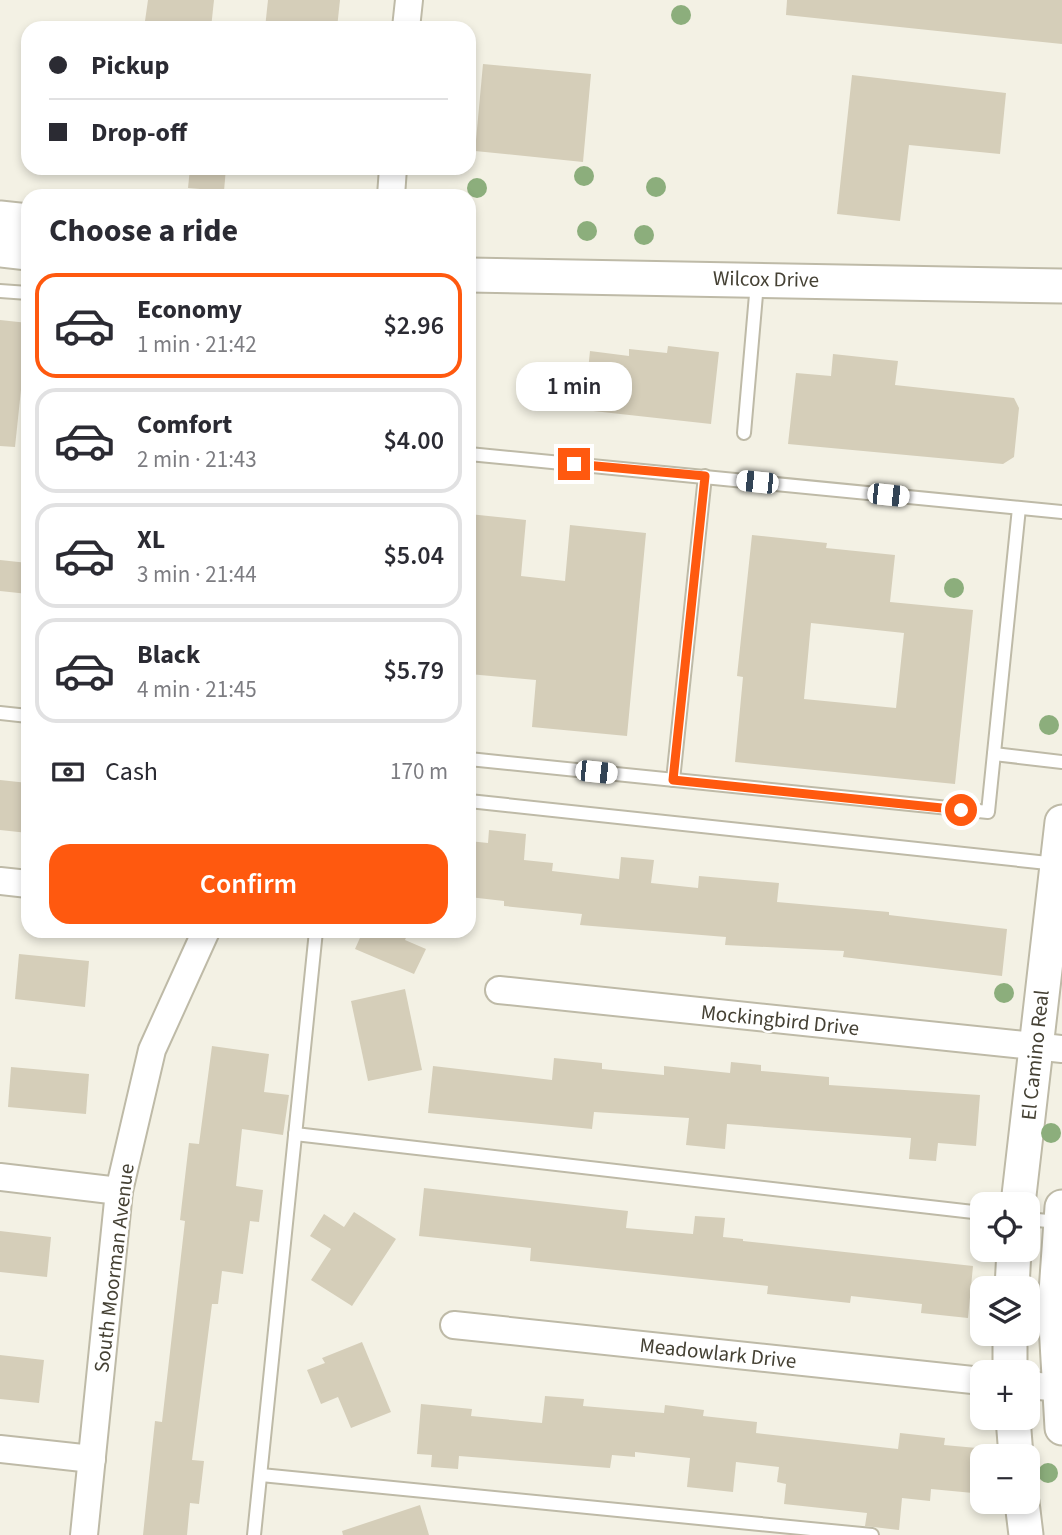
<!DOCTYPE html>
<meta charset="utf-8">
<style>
:root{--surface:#fff;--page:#f2f2f3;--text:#2b2b33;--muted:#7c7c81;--line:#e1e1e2;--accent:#ff590f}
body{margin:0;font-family:"Source Sans 3",sans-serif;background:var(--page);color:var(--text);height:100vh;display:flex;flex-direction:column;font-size:26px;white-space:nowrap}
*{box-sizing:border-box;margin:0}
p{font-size:23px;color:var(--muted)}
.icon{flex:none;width:38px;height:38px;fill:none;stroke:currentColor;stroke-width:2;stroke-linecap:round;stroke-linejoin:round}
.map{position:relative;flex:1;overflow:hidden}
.drawer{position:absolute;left:21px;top:189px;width:455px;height:749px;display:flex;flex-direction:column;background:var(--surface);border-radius:21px;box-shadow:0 4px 10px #0003}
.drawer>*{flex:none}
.top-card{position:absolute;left:21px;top:21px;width:455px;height:154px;border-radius:21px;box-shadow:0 4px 10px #0003;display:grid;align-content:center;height:154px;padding:0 28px;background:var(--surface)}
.fabs{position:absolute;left:970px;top:1192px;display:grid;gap:14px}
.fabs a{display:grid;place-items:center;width:70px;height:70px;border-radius:14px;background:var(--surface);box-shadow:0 4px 10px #0003;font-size:35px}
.end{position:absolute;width:32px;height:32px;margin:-16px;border:9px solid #ff590f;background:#fff;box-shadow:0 0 0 4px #fff}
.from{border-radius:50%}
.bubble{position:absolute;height:49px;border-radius:21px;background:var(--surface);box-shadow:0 4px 10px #0003;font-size:23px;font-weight:600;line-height:49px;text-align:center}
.car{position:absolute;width:21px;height:42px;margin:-21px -10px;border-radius:9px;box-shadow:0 0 5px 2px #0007;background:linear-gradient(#fff 24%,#345 0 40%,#fff 0 76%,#345 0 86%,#fff 0)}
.top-card b{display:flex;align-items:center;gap:24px;height:66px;font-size:26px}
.top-card b+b{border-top:2px solid var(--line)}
.top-card i{width:18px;height:18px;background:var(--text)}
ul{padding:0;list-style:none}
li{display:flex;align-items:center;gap:21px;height:105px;margin:0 14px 10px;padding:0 14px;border:4px solid var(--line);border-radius:21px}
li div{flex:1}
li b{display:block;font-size:26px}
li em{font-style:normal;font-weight:600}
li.active{border-color:var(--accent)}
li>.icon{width:63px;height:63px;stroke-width:1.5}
h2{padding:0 28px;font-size:32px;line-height:84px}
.pay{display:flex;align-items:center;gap:18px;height:77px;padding:0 28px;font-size:26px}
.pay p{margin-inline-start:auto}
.cta{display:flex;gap:14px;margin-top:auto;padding:14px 28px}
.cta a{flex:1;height:80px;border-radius:21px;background:var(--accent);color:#fff;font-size:28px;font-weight:600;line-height:80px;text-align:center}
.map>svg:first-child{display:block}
.building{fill:#d5ceb9;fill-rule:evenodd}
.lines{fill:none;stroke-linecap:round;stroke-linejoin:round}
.service-casing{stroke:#bebaa7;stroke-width:16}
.minor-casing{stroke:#bebaa7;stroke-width:30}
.tertiary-casing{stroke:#bebaa7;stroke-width:37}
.service{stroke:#fff;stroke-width:12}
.minor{stroke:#fff;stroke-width:26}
.tertiary{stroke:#fff;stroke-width:33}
.tree{fill:#8cae7c}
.route{stroke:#ff590f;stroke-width:9}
.labels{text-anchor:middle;stroke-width:5;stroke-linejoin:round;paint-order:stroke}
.street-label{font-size:21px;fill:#454134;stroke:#fff}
</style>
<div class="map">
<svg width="1062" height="1535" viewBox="0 0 1062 1535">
<rect width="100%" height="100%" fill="#f3f1e4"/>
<g class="building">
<path d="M148,0H214L211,28H144Z"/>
<path d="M268,0H340L337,28H265Z"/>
<path d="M787,0H1062V44L786,15Z"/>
<path d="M483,64L591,74L583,162L475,151Z"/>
<path d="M852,75L1006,93L1000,154L909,145L900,221L837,214Z"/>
<path d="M190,168H226L224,191L188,188Z"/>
<path d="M0,320L28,323L15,447L0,446Z"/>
<path d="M668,346L719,352L711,424L584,410L590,351L629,356V349L667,353Z"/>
<path d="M833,354L898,361L895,385L1014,398L1019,408L1014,457L1003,464L788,444L796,373L831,376Z"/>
<path d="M469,514L526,520L521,576L565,581L570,525L646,533L627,736L532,727L536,680L469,674Z"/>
<path d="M752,535L827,543L826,548L895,555L890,602L973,610L955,784L735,762L743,677L737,676ZM811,623L904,633L896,708L804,699Z"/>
<path d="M0,560L28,563V594L0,591Z"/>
<path d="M0,780L28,783V833L0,830Z"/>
<path d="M489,830L526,834L524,860L553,863L552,871L619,879L621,857L654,860L651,883L698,888L699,876L779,883L777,902L889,912V915L1007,929L1002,976L843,957L844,951L725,945L726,937L580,925L582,914L504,906V901L469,897V841L488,843Z"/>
<path d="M363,931H409L405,940L426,949L414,974L355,949Z"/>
<path d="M19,954L89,961L85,1007L15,999Z"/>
<path d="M405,989L422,1070L368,1081L351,1001Z"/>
<path d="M212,1046L269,1054L264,1092L289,1095L283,1135L242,1129L236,1186L263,1190L259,1222L250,1221L243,1274L222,1271L218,1304H212L192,1460L204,1461L199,1504L190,1503L187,1535H143L155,1421L162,1422L185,1221L180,1220L189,1143L199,1144Z"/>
<path d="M554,1058L602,1063V1069L664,1075V1066L730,1073L731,1062L761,1065V1071L829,1077V1085L980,1095L976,1146L938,1143L936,1161L909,1159L911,1138L727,1124L725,1149L686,1145L689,1118L594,1112L592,1129L428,1113L433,1066L552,1080Z"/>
<path d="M11,1067L89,1074L86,1114L8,1107Z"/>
<path d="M424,1188L628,1211L626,1228L693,1234L695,1216L725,1218L723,1237L743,1239V1241L973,1266L968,1318L921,1313L922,1304L851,1296L850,1303L767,1294L768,1286L530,1261L531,1248L419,1236Z"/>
<path d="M354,1212L396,1239L352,1306L311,1280L331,1249L310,1236L324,1214L344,1227Z"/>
<path d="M0,1231L51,1237L47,1277L0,1272Z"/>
<path d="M362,1342L391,1412L351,1428L338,1397L321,1404L307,1370L325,1363L322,1358Z"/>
<path d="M0,1355L44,1360L39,1403L0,1399Z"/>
<path d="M545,1396L584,1399L583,1406L664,1413L665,1405L704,1410L703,1416L757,1422L756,1433L898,1449L900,1433L945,1438L944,1445L977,1448L973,1493L931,1489L930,1501L902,1498L899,1530L865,1526L867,1513L784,1504L786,1484L777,1482L779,1467L736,1462L733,1492L687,1487L690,1458L635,1452V1457L612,1455L610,1468L459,1456L458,1469L431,1467L432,1455L417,1454L421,1404L472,1409L471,1416L542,1423Z"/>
<path d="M420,1505L429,1535H343L342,1531Z"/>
</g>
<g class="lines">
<g class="service-casing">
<g id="service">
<path d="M0,291L28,293"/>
<path d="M744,433L757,283"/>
<path d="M469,454L1062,512"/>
<path d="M0,713L28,716"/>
<path d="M994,754L1062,762"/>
<path d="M469,759L988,812L1019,508"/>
<path d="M673,780L705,476"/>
<path d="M469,801L1057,864"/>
<path d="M295,1134L982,1213"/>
<path d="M1027,1219L1058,1222"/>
<path d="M261,1475L872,1535"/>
<path d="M254,1535L316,931"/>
</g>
</g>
<g class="minor-casing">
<g id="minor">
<path d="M406,28L409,0"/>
<path d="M391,196L393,168"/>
<path d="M0,881L28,884"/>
<path d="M499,990L1062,1049"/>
<path d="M0,1177L119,1191"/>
<path d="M454,1325L982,1381"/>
<path d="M1027,1385L1062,1388"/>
<path d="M0,1449L92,1459"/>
<path d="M84,1535L119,1191L152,1050L206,931"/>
</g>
</g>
<g class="tertiary-casing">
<g id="tertiary">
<path d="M0,218L28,221"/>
<path d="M0,250L28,253"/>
<path d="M469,275L1062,286"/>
<path d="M1018,1204L1062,822"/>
<path d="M1062,1207L1055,1307L1062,1428"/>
<path d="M1012,1288L1014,1250"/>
<path d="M1010,1334V1372"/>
<path d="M1013,1418L1016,1456"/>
<path d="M1022,1502L1026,1535"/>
</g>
</g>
<use href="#service" class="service"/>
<use href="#minor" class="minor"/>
<use href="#tertiary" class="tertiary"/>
</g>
<g class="tree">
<circle cx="681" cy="15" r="10"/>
<circle cx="584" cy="176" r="10"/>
<circle cx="656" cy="187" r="10"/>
<circle cx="477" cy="188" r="10"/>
<circle cx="587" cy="231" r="10"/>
<circle cx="644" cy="235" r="10"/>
<circle cx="954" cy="588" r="10"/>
<circle cx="1049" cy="725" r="10"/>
<circle cx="1004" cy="993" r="10"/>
<circle cx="1051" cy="1133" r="10"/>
<circle cx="1048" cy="1473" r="10"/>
</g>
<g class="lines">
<path class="route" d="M574,464L705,476L673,780L961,810"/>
</g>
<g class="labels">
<g class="street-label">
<text transform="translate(766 279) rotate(1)" y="7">Wilcox Drive</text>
<text transform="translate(780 1020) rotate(6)" y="7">Mockingbird Drive</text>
<text transform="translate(1035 1055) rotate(-84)" y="7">El Camino Real</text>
<text transform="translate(114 1268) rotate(-83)" y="7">South Moorman Avenue</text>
<text transform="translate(718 1353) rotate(6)" y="7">Meadowlark Drive</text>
</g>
</g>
</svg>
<div class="fabs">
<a><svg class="icon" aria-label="locate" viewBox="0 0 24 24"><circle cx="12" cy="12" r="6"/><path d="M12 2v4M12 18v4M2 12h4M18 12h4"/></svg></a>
<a><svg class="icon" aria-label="layers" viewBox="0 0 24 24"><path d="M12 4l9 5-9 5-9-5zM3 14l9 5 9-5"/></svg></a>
<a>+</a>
<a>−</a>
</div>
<i class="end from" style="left:961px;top:810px"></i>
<i class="end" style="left:574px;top:464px"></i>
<div class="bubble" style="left:516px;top:362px;width:116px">1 min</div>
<i class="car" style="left:757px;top:482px;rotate:276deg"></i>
<i class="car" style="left:888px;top:495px;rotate:96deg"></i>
<i class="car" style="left:596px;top:772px;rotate:96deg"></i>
<div class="top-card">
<b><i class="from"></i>Pickup</b>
<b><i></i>Drop-off</b>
</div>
<section class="drawer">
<h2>Choose a ride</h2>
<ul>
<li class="active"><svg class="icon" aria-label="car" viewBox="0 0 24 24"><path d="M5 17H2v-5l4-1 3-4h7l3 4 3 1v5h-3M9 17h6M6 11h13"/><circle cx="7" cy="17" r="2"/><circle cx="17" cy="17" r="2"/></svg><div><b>Economy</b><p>1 min · 21:42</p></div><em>$2.96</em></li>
<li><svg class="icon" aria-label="car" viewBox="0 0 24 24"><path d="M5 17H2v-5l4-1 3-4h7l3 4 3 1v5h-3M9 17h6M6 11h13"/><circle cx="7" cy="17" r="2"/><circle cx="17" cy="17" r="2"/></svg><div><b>Comfort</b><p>2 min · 21:43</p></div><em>$4.00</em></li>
<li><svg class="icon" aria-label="car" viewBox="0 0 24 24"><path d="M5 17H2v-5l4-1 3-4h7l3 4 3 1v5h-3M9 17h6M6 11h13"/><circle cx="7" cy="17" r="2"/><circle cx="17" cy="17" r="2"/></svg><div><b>XL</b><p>3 min · 21:44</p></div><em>$5.04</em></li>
<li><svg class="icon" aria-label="car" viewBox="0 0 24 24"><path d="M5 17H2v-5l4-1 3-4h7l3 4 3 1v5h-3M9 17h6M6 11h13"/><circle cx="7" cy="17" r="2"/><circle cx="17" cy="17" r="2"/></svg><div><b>Black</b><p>4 min · 21:45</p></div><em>$5.79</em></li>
</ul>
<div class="pay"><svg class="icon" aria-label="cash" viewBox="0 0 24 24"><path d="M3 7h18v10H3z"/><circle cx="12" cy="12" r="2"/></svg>Cash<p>170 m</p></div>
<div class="cta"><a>Confirm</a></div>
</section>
</div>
